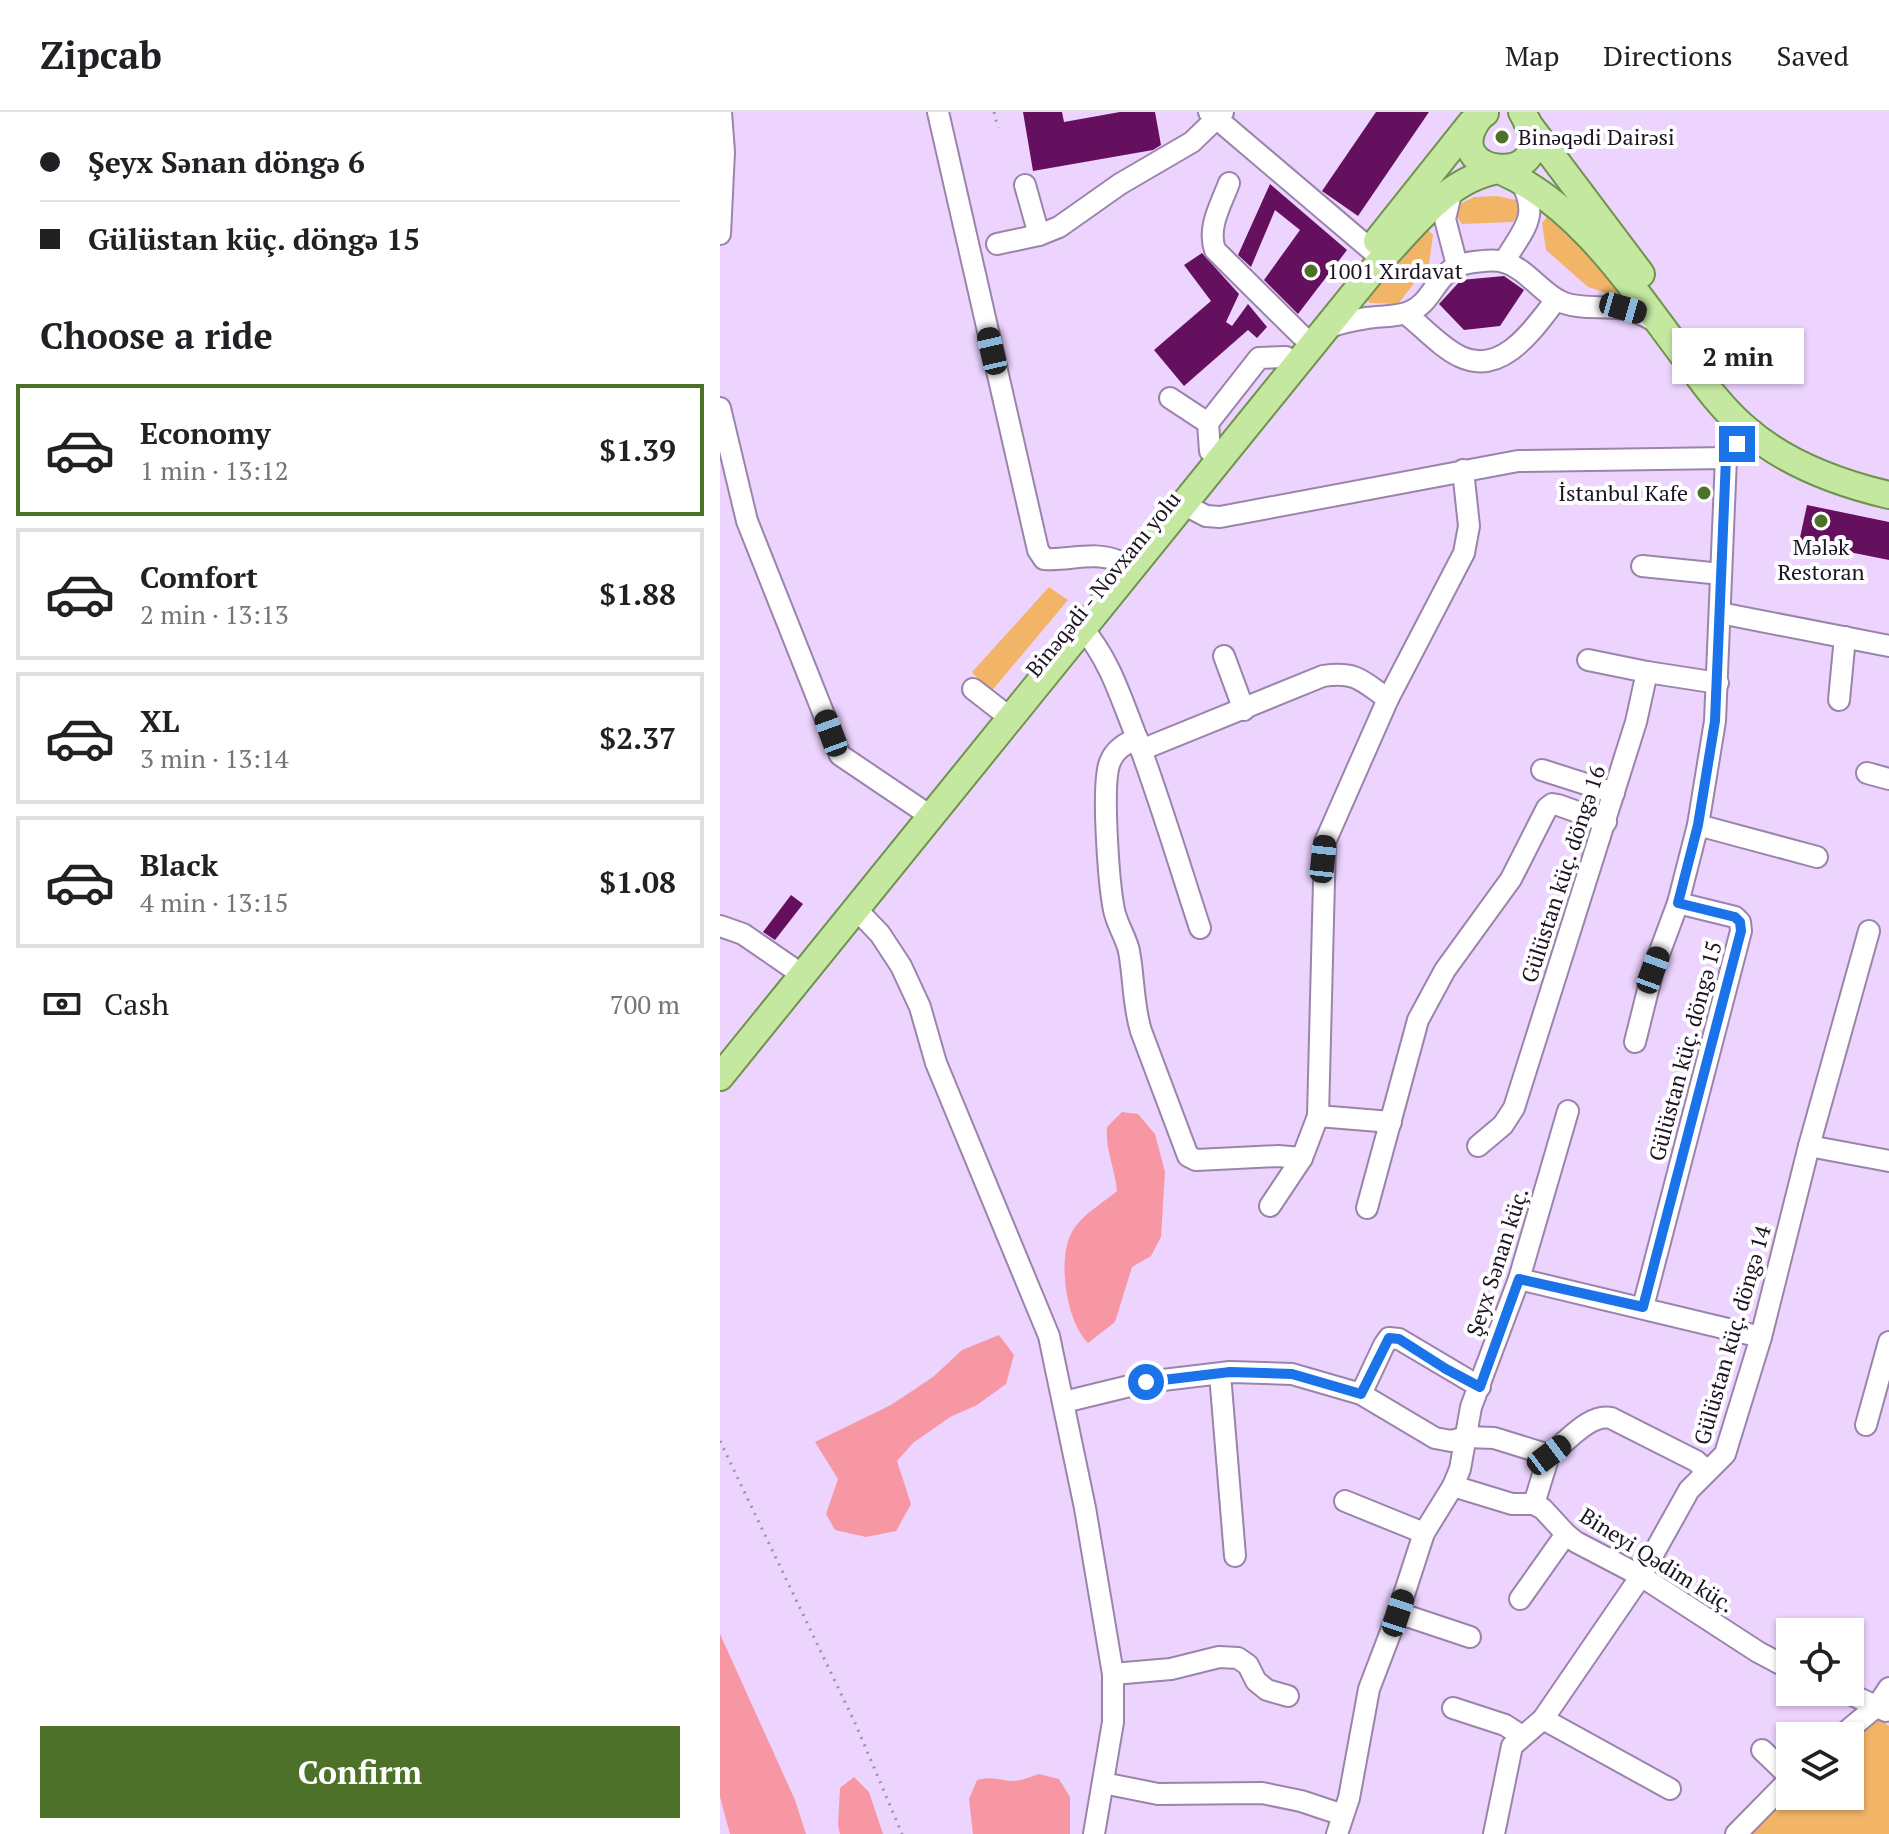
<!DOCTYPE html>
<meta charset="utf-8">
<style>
:root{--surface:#fff;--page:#f6f6f6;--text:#202124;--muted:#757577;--line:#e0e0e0;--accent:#4e712a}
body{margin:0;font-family:"PT Serif",serif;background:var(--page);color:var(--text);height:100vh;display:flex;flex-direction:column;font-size:30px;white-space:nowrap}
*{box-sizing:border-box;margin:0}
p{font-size:26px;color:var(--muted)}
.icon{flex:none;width:44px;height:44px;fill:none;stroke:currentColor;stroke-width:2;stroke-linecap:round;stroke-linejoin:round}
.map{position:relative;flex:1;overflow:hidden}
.sheet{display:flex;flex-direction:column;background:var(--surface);width:720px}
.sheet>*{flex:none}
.guide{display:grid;align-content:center;height:176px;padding:0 40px;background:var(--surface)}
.controls{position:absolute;left:1056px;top:1506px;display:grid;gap:16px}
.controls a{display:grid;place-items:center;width:88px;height:88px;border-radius:0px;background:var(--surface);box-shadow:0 2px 6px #0004;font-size:40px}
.end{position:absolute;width:36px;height:36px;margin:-18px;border:10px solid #1a73e8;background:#fff;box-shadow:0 0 0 4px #fff}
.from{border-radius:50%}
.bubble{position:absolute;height:56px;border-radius:0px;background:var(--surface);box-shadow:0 2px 6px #0004;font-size:26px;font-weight:700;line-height:56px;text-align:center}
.car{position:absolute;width:24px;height:48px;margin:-24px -12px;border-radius:10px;box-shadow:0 0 6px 2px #0007;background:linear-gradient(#222 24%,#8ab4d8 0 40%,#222 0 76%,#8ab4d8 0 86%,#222 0)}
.guide b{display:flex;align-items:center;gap:28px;height:76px;font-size:30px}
.guide b+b{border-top:2px solid var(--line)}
.guide i{width:20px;height:20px;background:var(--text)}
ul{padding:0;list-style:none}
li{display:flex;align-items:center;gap:24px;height:132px;margin:0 16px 12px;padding:0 24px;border:4px solid var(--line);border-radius:0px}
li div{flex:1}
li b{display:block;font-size:30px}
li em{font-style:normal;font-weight:700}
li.selected{border-color:var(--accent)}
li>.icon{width:72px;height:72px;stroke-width:1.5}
h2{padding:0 40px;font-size:36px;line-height:96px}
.pay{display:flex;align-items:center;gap:20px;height:88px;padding:0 40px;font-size:30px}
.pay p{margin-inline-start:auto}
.button{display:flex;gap:16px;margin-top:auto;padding:16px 40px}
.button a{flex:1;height:92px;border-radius:0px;background:var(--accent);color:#fff;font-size:32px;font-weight:700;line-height:92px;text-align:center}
header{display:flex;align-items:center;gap:48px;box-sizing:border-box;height:112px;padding:0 40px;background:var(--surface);border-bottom:2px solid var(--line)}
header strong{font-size:38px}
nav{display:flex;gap:44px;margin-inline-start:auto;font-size:28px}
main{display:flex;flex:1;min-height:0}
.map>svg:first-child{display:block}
.green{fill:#f2b568}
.water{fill:#f897a4}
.building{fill:#65105f}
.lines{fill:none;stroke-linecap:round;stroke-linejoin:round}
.minor-casing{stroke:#9b84ab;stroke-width:24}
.major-casing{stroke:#70934b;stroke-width:30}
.path{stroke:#a28fb0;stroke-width:3;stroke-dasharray:2 6;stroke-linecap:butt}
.minor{stroke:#fff;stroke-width:20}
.major{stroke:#c4e8a0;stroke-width:26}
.route{stroke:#1a73e8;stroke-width:10}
.poi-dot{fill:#4e712a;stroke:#fff;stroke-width:3}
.labels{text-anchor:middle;stroke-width:8;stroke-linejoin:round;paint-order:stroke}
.poi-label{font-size:22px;fill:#1d1423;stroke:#fff;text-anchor:start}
.street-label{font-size:22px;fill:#1d1423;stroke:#fff}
</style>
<header>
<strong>Zipcab</strong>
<nav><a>Map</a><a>Directions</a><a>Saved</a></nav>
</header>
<main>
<section class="sheet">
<div class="guide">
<b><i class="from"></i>Şeyx Sənan döngə 6</b>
<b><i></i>Gülüstan küç. döngə 15</b>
</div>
<h2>Choose a ride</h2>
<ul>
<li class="selected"><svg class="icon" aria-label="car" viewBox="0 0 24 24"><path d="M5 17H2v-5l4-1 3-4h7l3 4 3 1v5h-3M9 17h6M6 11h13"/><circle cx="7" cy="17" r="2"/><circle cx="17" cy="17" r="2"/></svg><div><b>Economy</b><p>1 min · 13:12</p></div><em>$1.39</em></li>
<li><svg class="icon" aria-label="car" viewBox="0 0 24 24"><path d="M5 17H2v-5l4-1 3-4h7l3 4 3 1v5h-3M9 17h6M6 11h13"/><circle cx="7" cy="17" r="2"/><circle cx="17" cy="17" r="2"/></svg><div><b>Comfort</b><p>2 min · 13:13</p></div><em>$1.88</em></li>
<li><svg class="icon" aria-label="car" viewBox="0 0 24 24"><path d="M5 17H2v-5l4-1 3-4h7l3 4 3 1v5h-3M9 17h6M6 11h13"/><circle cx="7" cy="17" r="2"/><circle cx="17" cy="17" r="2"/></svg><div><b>XL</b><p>3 min · 13:14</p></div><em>$2.37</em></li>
<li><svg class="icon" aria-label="car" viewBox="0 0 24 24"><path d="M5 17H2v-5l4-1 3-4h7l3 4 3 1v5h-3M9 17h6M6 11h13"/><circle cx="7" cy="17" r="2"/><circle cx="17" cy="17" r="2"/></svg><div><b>Black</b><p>4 min · 13:15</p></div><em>$1.08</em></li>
</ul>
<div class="pay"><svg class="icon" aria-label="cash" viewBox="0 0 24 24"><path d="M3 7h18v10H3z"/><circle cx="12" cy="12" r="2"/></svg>Cash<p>700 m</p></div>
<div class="button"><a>Confirm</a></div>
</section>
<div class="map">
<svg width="1169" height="1722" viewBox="0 0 1169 1722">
<rect width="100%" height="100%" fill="#edd4ff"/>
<g class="green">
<path d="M777,84L801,89L802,94L793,110L742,112L734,101V95L754,85Z"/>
<path d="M827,105L862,137L901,180L895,184L868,175L826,138L822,111Z"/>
<path d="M708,118L713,123L709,152L678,192L650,191L647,187Z"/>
<path d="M329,475L348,488L270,581L252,560Z"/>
<path d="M1159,1607L1169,1614V1722H1025L1070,1678V1684H1130V1627Z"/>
</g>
<g class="water">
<path d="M402,1000L418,1002L435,1022L445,1060L441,1125L431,1144L412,1155L395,1210L368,1231C346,1210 335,1141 355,1115C365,1101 384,1090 397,1079C395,1056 385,1038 387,1015Z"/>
<path d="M279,1223L294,1243L286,1272L257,1293L230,1305L193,1331L177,1349L191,1392L176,1419L146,1425L115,1418L106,1402L118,1367L95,1330L171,1293L213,1265L242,1238Z"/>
<path d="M0,1522L75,1688L86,1722H10L0,1685Z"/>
<path d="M319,1662L339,1667L350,1685V1722H253L249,1687L257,1668C271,1664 278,1668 292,1669C301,1669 310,1665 319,1662Z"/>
<path d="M134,1665L149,1680L163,1722H120L118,1713L120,1676Z"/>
</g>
<g class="building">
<path d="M303,0H342L344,10L400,0H435L441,33L433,38L313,59Z"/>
<path d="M656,0H709L638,104L602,79Z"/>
<path d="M550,72L627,138L578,202L544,168L580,118L555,98L531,155L518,143Z"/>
<path d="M482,141L519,182L506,210L512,214L528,192L547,215L537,226L528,218L464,274L434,238L491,189L464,153Z"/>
<path d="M784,164L804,178L780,214L744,218L719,192L741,168Z"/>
<path d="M1087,393L1169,410V448L1079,430Z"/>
<path d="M71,783L83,792L55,828L43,820Z"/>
</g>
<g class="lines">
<g class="minor-casing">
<g id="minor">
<path d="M218,0L318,438L324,447C349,449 376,438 400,450"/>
<path d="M489,0L662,147"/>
<path d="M509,71C501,93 487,115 495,138L582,224"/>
<path d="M305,73L319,123"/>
<path d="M732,78L725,107L737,153"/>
<path d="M0,122L4,40L1,0"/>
<path d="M277,132L319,123L339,115L400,72L472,30L503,0"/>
<path d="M784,150C803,117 821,105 800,68"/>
<path d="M686,202C703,215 721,236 741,245C783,264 814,216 836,188"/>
<path d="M606,216C620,211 633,208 647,206C660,204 677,205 689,200C717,189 714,154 754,150C764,149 775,147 784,150C808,157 822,183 844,191C864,198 884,193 905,197C917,199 927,205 938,211"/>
<path d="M450,286L488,311"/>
<path d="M0,296L27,409L120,643L200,697"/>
<path d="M490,339L488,311L539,246L566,245"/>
<path d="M463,392L486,404L500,405L798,349L1006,346"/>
<path d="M922,454L1001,462"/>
<path d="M1000,501L1169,534"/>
<path d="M363,517C388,546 399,580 413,616C438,681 458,749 480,816"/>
<path d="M504,544L524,598"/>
<path d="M868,548L927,560"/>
<path d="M253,577L280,598"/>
<path d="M1119,588L1125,525"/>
<path d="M417,626C405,632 395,637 390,650C381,672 389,773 394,798C397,813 406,825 409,839C414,866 413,893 421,919L468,1044L476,1048L558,1044L582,1046"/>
<path d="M421,638L603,564C637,559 642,569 668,587"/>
<path d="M822,658L894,681"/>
<path d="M1147,661L1169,667"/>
<path d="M978,713L1097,745"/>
<path d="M137,798L160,822L181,854L200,895L216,951L329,1224L365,1396L393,1562V1610L374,1722"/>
<path d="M0,814L23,822L71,855"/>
<path d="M915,930L933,858L958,791"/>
<path d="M598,1004L671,1010"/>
<path d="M758,1034L783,1013L794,996L916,610L927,560L998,571"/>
<path d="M1089,1034L1169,1049"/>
<path d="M550,1094L582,1046L598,1004L605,730L668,587L744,441L749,414L743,358"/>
<path d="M647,1096L698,908L725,858L791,767L827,696L832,692L838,693L886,710"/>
<path d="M799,1167L1041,1225"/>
<path d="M923,1195L1021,819L1020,810L1015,805L958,791L978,713L995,609L1006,346L1027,318"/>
<path d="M500,1262L515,1444"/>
<path d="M641,1282L664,1233L669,1226L679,1227L760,1275"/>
<path d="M344,1290L426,1270L510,1260L572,1262L641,1282L715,1326L731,1329L747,1325L774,1326L829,1343C846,1331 869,1301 891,1306L976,1349L987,1359"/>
<path d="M1146,1313L1169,1230"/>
<path d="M733,1374L792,1392H814L823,1397L846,1422L856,1430L921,1464L1038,1540L1070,1557"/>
<path d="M625,1389L704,1421"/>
<path d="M814,1392L829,1343"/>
<path d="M800,1487L846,1422"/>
<path d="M678,1501L750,1525"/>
<path d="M393,1562L451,1557L499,1545L518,1546L528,1553L536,1569L547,1578L568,1584"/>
<path d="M1126,1580L1166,1599"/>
<path d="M733,1596L785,1613L802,1624"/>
<path d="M823,1607L950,1677"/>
<path d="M1121,1624L1157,1594L1169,1576"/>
<path d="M1042,1638L1070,1665"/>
<path d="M383,1671L438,1682L542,1681L581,1689L623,1703"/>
<path d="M617,1722L629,1686L649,1577L678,1501L704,1421L733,1374L740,1357L751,1295L799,1167L848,999"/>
<path d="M774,1722L792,1634L823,1607L921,1464L969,1378L1005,1342L1041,1225L1089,1034L1149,819"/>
<path d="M1016,1722L1070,1667"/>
</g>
</g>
<g class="major-casing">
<g id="major">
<path d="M802,0L809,13L921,162"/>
<path d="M759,6C715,66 840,77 807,10"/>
<path d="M657,129L751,11L765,1"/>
<path d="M0,965L662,147C695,112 729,66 779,58C859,92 912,176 963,243C982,269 1001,296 1026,317C1066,352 1118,371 1169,383"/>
</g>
</g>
<g class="path">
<path d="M274,0L278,16"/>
<path d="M1005,267L1019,257"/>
<path d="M0,1329L136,1613L182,1722"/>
</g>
<use href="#minor" class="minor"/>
<use href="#major" class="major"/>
</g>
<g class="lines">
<path class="route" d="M426,1270L510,1260L572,1262L641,1282L669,1226L679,1227L726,1257L760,1275L799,1167L923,1195L1021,819L1020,810L1015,805L958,791L978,713L995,609L1006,346L1017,332"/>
</g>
<g class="poi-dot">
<circle cx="782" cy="25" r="8"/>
<circle cx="591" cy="159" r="8"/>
<circle cx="984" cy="381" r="8"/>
<circle cx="1101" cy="409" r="8"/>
</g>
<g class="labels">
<g class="poi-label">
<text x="798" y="33">Binəqədi Dairəsi</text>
<text x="607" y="167">1001 Xırdavat</text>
<text x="968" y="389" text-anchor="end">İstanbul Kafe</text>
<text x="1101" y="443" text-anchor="middle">Mələk<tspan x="1101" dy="25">Restoran</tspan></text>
</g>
<g class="street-label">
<text transform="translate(383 472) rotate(-51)" y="8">Binəqədi - Novxanı yolu</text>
<text transform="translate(843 762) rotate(-72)" y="8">Gülüstan küç. döngə 16</text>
<text transform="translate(965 939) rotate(-75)" y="8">Gülüstan küç. döngə 15</text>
<text transform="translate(777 1150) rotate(-72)" y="8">Şeyx Sənan küç.</text>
<text transform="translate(1012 1223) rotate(-74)" y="8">Gülüstan küç. döngə 14</text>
<text transform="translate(937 1448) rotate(32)" y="8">Bineyi Qədim küç.</text>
</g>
</g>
</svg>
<div class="controls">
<a><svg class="icon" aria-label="locate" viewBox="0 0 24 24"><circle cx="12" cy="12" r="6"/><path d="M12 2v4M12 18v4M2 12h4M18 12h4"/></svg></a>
<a><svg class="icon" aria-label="layers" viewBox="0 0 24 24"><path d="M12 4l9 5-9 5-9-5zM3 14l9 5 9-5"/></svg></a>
</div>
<i class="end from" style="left:426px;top:1270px"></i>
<i class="end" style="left:1017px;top:332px"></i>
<div class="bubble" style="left:952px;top:216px;width:132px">2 min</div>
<i class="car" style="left:903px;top:196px;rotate:106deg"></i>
<i class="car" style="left:272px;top:239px;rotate:347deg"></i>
<i class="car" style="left:111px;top:621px;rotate:340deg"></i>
<i class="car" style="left:603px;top:747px;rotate:6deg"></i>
<i class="car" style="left:933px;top:858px;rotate:20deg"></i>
<i class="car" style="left:829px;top:1343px;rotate:53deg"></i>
<i class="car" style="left:678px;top:1501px;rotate:18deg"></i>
</div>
</main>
